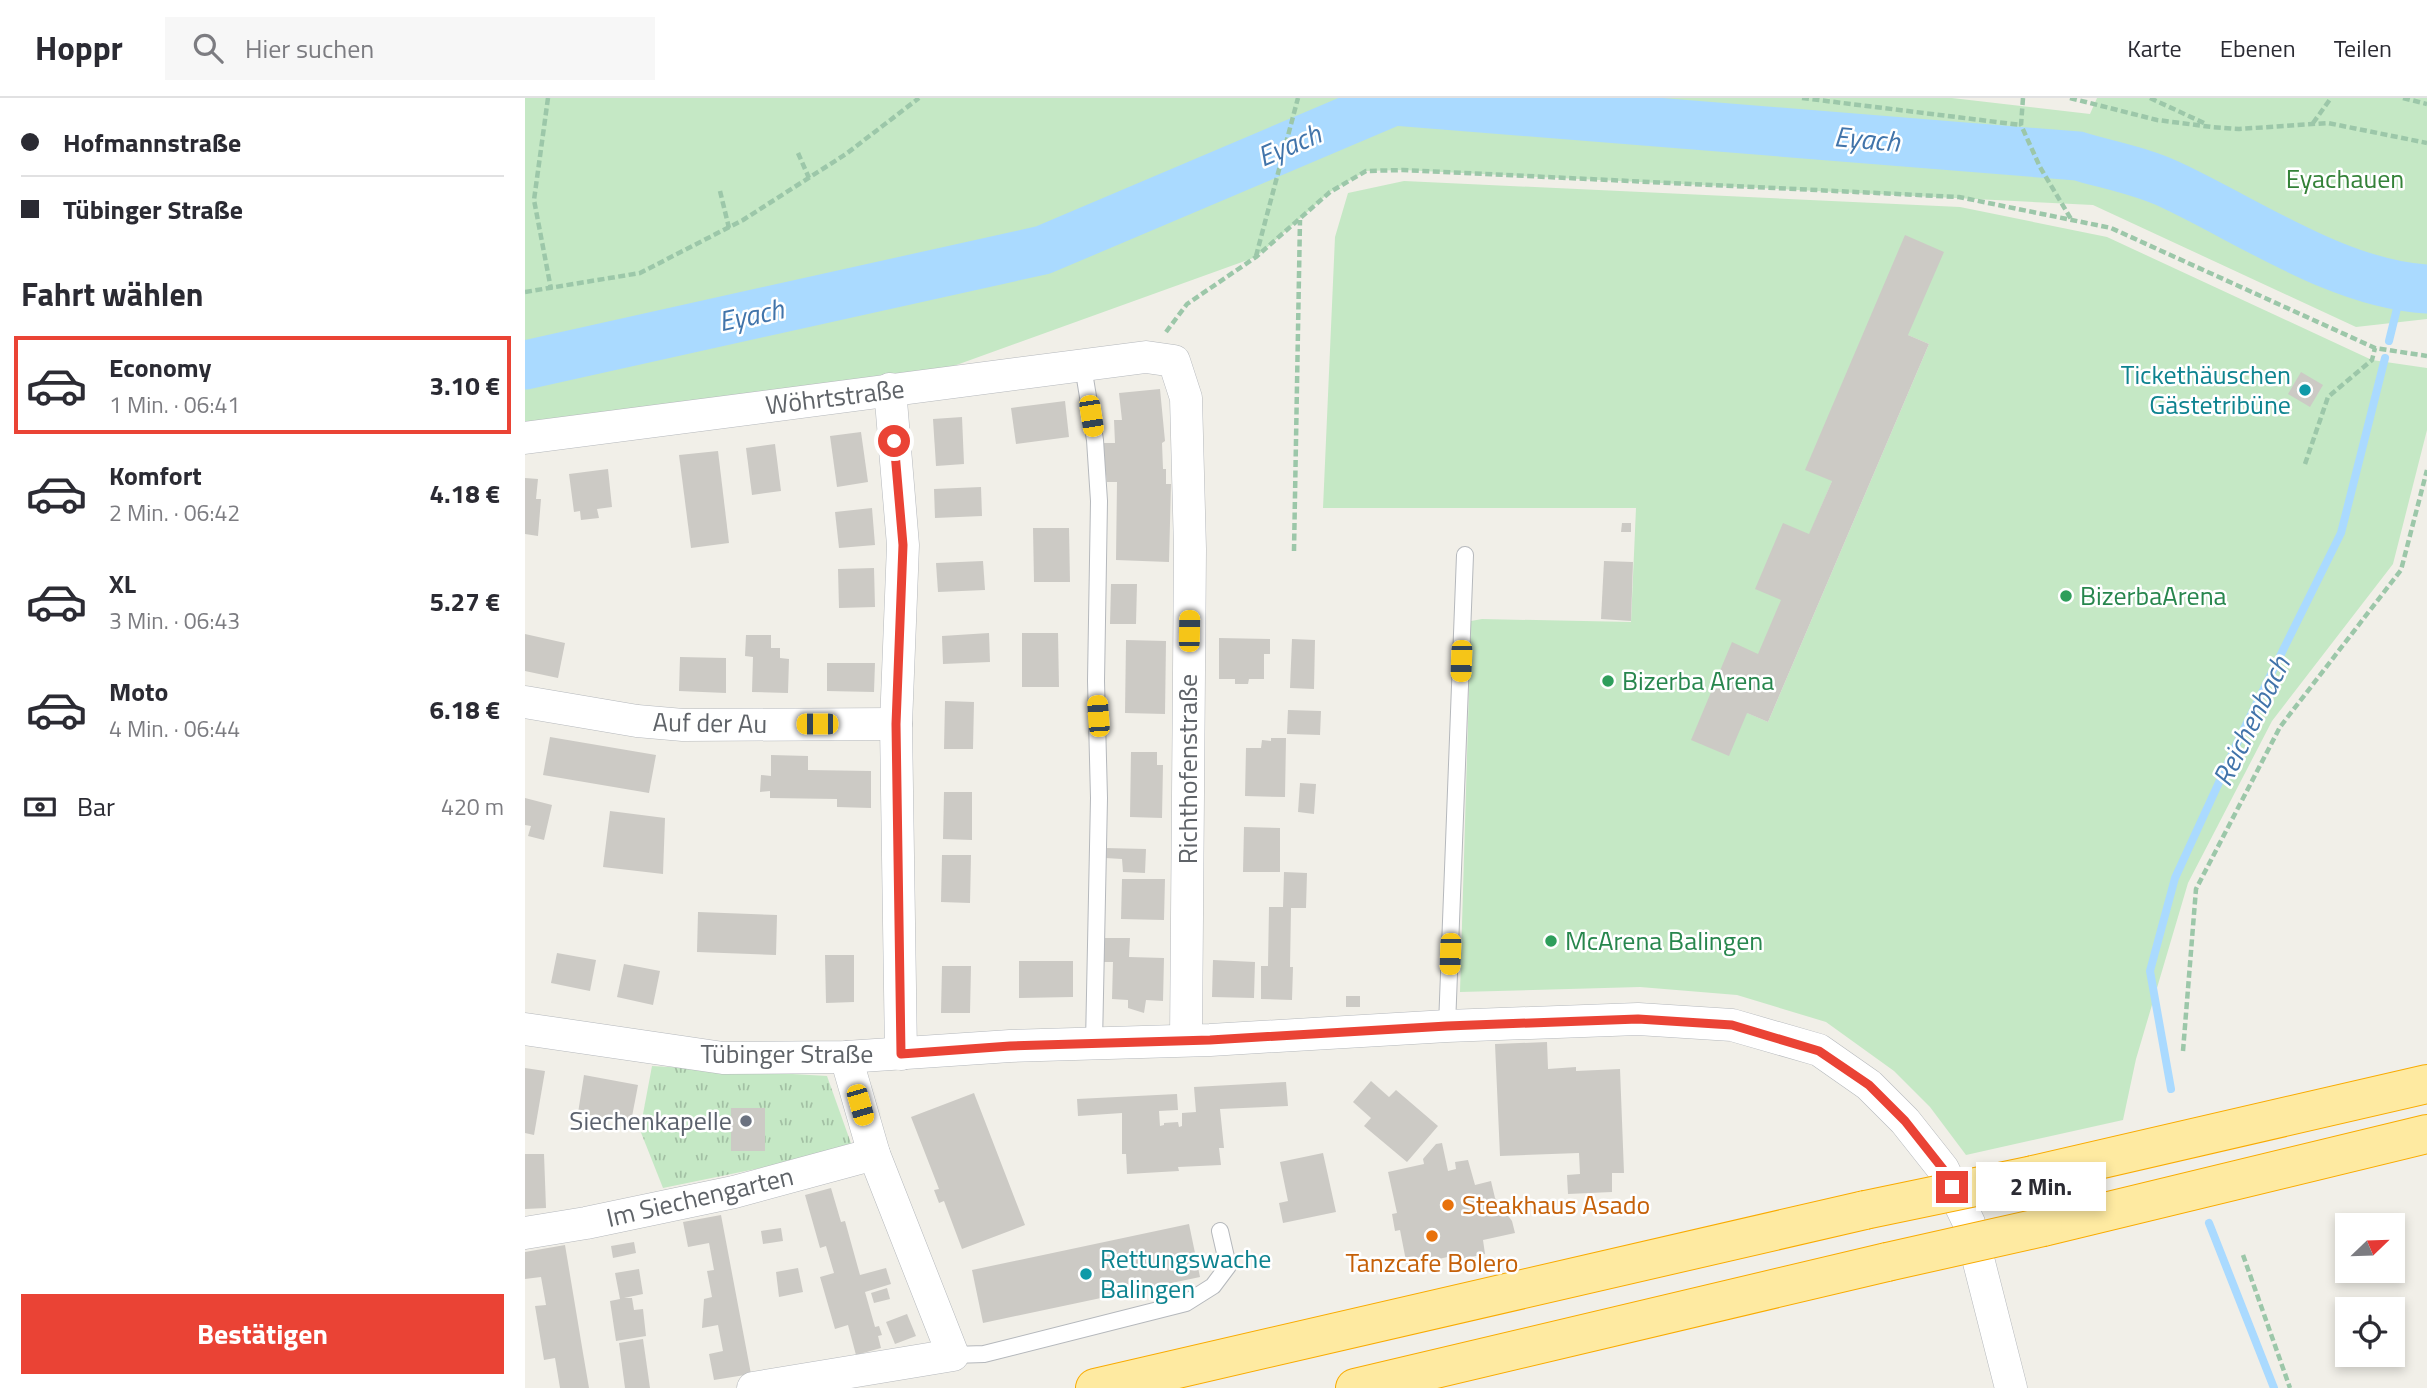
<!DOCTYPE html>
<html lang="de">
<meta charset="utf-8">
<style>
:root{--surface:#fff;--page:#f7f7f7;--text:#2b2b33;--muted:#7c7c81;--line:#e1e1e2;--accent:#ea4335}
body{margin:0;font-family:"Titillium Web",sans-serif;background:var(--page);color:var(--text);height:100vh;display:flex;flex-direction:column;font-size:26px;white-space:nowrap}
*{box-sizing:border-box;margin:0}
p{font-size:23px;color:var(--muted)}
.icon{flex:none;width:38px;height:38px;fill:none;stroke:currentColor;stroke-width:2;stroke-linecap:round;stroke-linejoin:round}
.map{position:relative;flex:1;overflow:hidden}
.side{display:flex;flex-direction:column;background:var(--surface);width:525px}
.side>*{flex:none}
.guide{display:grid;align-content:center;height:154px;padding:0 21px;background:var(--surface)}
.needle{width:46px;rotate:67deg}
.buttons{position:absolute;left:1810px;top:1115px;display:grid;gap:14px}
.buttons a{display:grid;place-items:center;width:70px;height:70px;border-radius:0px;background:var(--surface);box-shadow:0 4px 10px #0003;font-size:35px}
.end{position:absolute;width:32px;height:32px;margin:-16px;border:9px solid #ea4335;background:#fff;box-shadow:0 0 0 4px #fff}
.from{border-radius:50%}
.bubble{position:absolute;height:49px;border-radius:0px;background:var(--surface);box-shadow:0 4px 10px #0003;font-size:23px;font-weight:700;line-height:49px;text-align:center}
.car{position:absolute;width:21px;height:42px;margin:-21px -10px;border-radius:9px;box-shadow:0 0 5px 2px #0007;background:linear-gradient(#f5c518 24%,#345 0 40%,#f5c518 0 76%,#345 0 86%,#f5c518 0)}
.guide b{display:flex;align-items:center;gap:24px;height:66px;font-size:26px}
.guide b+b{border-top:2px solid var(--line)}
.guide i{width:18px;height:18px;background:var(--text)}
ul{padding:0;list-style:none}
li{display:flex;align-items:center;gap:21px;height:98px;margin:0 14px 10px;padding:0 7px;border:4px solid transparent;border-radius:0px}
li div{flex:1}
li b{display:block;font-size:26px}
li em{font-style:normal;font-weight:700}
li.selected{border-color:var(--accent)}
li>.icon{width:63px;height:63px;stroke-width:1.5}
h2{padding:0 21px;font-size:32px;line-height:84px}
.pay{display:flex;align-items:center;gap:18px;height:77px;padding:0 21px;font-size:26px}
.pay p{margin-inline-start:auto}
.cta{display:flex;gap:14px;margin-top:auto;padding:14px 21px}
.cta a{flex:1;height:80px;border-radius:0px;background:var(--accent);color:#fff;font-size:28px;font-weight:700;line-height:80px;text-align:center}
header{display:flex;align-items:center;gap:42px;box-sizing:border-box;height:98px;padding:0 35px;background:var(--surface);border-bottom:2px solid var(--line)}
header strong{font-size:33px}
nav{display:flex;gap:38px;margin-inline-start:auto;font-size:24px}
.search{width:490px;height:63px;background:var(--page);display:flex;align-items:center;gap:18px;box-sizing:border-box;padding:0 24px;border-radius:0px;color:var(--muted);font-size:26px}
main{display:flex;flex:1;min-height:0}
.map>svg:first-child{display:block}
.grass{fill:url(#grass-tufts)}
.green{fill:#c5e8c5;fill-rule:evenodd}
.lines{fill:none;stroke-linecap:round;stroke-linejoin:round}
.stream{stroke:#aadaff;stroke-width:8}
.river{stroke:#aadaff;stroke-width:49}
.building{fill:#cccac5}
.service-casing{stroke:#b5b8bc;stroke-width:18}
.minor-casing{stroke:#b5b8bc;stroke-width:33}
.trunk-casing{stroke:#f9ab00;stroke-width:40}
.path{stroke:#9cc7a9;stroke-width:4.5;stroke-dasharray:7 3.5;stroke-linecap:butt}
.service{stroke:#fff;stroke-width:16}
.minor{stroke:#fff;stroke-width:32}
.trunk{stroke:#feeaa1;stroke-width:38}
.trunk-bridge-casing{stroke:#f9ab00;stroke-width:40;stroke-linecap:butt}
.trunk-bridge{stroke:#feeaa1;stroke-width:38}
.route{stroke:#ea4335;stroke-width:9}
.culture-dot{fill:#0f9aa8;stroke:#fff;stroke-width:2.5}
.leisure-dot{fill:#2e9e5b;stroke:#fff;stroke-width:2.5}
.worship-dot{fill:#6b7280;stroke:#fff;stroke-width:2.5}
.food-dot{fill:#e8710a;stroke:#fff;stroke-width:2.5}
.labels{text-anchor:middle;stroke-width:5;stroke-linejoin:round;paint-order:stroke}
.park-label{font-size:26px;fill:#348238;stroke:#fff}
.culture-label{font-size:26px;fill:#0d838f;stroke:#fff;text-anchor:end}
.street-label{font-size:26px;fill:#5f6368;stroke:#fff}
.leisure-label{font-size:26px;fill:#27864d;stroke:#fff;text-anchor:start}
.worship-label{font-size:26px;fill:#5b616d;stroke:#fff;text-anchor:end}
.food-label{font-size:26px;fill:#c56008;stroke:#fff;text-anchor:start}
.water-label{font-size:28px;font-style:italic;fill:#4174aa;stroke:#fff}
</style>
<header>
<strong>Hoppr</strong>
<div class="search"><svg class="icon" aria-label="search" viewBox="0 0 24 24"><circle cx="10" cy="10" r="6"/><path d="M15 15l6 6"/></svg>Hier suchen</div>
<nav><a>Karte</a><a>Ebenen</a><a>Teilen</a></nav>
</header>
<main>
<section class="side">
<div class="guide">
<b><i class="from"></i>Hofmannstraße</b>
<b><i></i>Tübinger Straße</b>
</div>
<h2>Fahrt wählen</h2>
<ul>
<li class="selected"><svg class="icon" aria-label="car" viewBox="0 0 24 24"><path d="M5 17H2v-5l4-1 3-4h7l3 4 3 1v5h-3M9 17h6M6 11h13"/><circle cx="7" cy="17" r="2"/><circle cx="17" cy="17" r="2"/></svg><div><b>Economy</b><p>1 Min. · 06:41</p></div><em>3.10 €</em></li>
<li><svg class="icon" aria-label="car" viewBox="0 0 24 24"><path d="M5 17H2v-5l4-1 3-4h7l3 4 3 1v5h-3M9 17h6M6 11h13"/><circle cx="7" cy="17" r="2"/><circle cx="17" cy="17" r="2"/></svg><div><b>Komfort</b><p>2 Min. · 06:42</p></div><em>4.18 €</em></li>
<li><svg class="icon" aria-label="car" viewBox="0 0 24 24"><path d="M5 17H2v-5l4-1 3-4h7l3 4 3 1v5h-3M9 17h6M6 11h13"/><circle cx="7" cy="17" r="2"/><circle cx="17" cy="17" r="2"/></svg><div><b>XL</b><p>3 Min. · 06:43</p></div><em>5.27 €</em></li>
<li><svg class="icon" aria-label="car" viewBox="0 0 24 24"><path d="M5 17H2v-5l4-1 3-4h7l3 4 3 1v5h-3M9 17h6M6 11h13"/><circle cx="7" cy="17" r="2"/><circle cx="17" cy="17" r="2"/></svg><div><b>Moto</b><p>4 Min. · 06:44</p></div><em>6.18 €</em></li>
</ul>
<div class="pay"><svg class="icon" aria-label="cash" viewBox="0 0 24 24"><path d="M3 7h18v10H3z"/><circle cx="12" cy="12" r="2"/></svg>Bar<p>420 m</p></div>
<div class="cta"><a>Bestätigen</a></div>
</section>
<div class="map">
<svg width="1902" height="1290" viewBox="0 0 1902 1290">
<defs>
<pattern id="grass-tufts" width="24" height="20" patternUnits="userSpaceOnUse" patternTransform="scale(1.75)"><rect width="24" height="20" fill="#c5e8c5"/><path d="M3 7l-1-3M5 7V3M7 7l1-3M15 17l-1-3M17 17v-4M19 17l1-3" fill="none" stroke="#a3c0a4"/></pattern>
</defs>
<rect width="100%" height="100%" fill="#f1efe8"/>
<path class="grass" d="M127,968L302,978L328,1051L138,1090L115,1032Z"/>
<g class="green">
<path d="M0,0H1427L1565,16L1572,0H1902V221L1831,229L1568,107L878,72L841,73L805,94L731,159L365,291L0,340Z"/>
<path d="M879,83L1435,109L1582,139L1847,262L1902,270V332L1868,466L1747,623L1663,785L1611,961L1598,1022L1441,1057L1405,1009L1369,973L1301,924L1212,897L1115,889L935,894L946,523L957,521L1106,524L1111,410H798L810,139L823,95ZM1371,232L1404,246L1243,624L1211,610Z"/>
</g>
<g class="lines">
<g class="stream">
<path d="M1864,243L1877,190"/>
<path d="M1646,991L1625,873L1650,780L1714,641L1816,435L1860,260"/>
<path d="M1684,1125L1749,1290"/>
</g>
<path class="river" d="M0,267L518,152L869,3L1553,58C1583,67 1617,73 1646,87C1725,124 1814,186 1902,191"/>
</g>
<g class="building">
<path d="M1380,137L1419,154L1383,237L1404,246L1243,624L1222,615L1204,658L1166,642L1207,544L1233,556L1256,502L1230,491L1258,425L1284,436L1307,383L1280,372Z"/>
<path d="M1776,274L1798,287L1785,309L1763,296Z"/>
<path d="M635,291L640,343L637,345L638,371H641V386H646L644,464L591,462L592,384H582L577,345H590L589,322H597L594,295Z"/>
<path d="M540,303L544,339L491,346L486,310Z"/>
<path d="M437,319L439,366L411,368L408,321Z"/>
<path d="M336,334L343,384L312,389L305,338Z"/>
<path d="M250,346L256,393L227,397L221,350Z"/>
<path d="M193,353L204,445L166,450L154,357Z"/>
<path d="M83,371L87,409L72,411L74,420L56,422L55,413L49,414L44,376Z"/>
<path d="M0,380L13,381L11,401H16L13,438L0,436Z"/>
<path d="M456,389L457,418L410,420L409,391Z"/>
<path d="M347,410L350,447L314,450L310,414Z"/>
<path d="M1097,425H1106V434H1096Z"/>
<path d="M508,430H544L545,484H509Z"/>
<path d="M458,463L460,492L413,494L411,465Z"/>
<path d="M1079,463L1108,464L1106,523L1076,521Z"/>
<path d="M349,470L350,509L314,510L313,471Z"/>
<path d="M586,486H612L611,526H585Z"/>
<path d="M464,535L465,564L418,566L417,538Z"/>
<path d="M497,535H533L534,589H497Z"/>
<path d="M0,536L40,545L33,580L0,573Z"/>
<path d="M221,537H246V550H255V560L264,561L263,595L227,594L228,559L220,558Z"/>
<path d="M694,540L745,541V556H739V581H724L723,586H710V581H694Z"/>
<path d="M767,541L790,542L789,591L765,590Z"/>
<path d="M601,542L641,543L640,616L600,615Z"/>
<path d="M155,559L201,560V595L154,593Z"/>
<path d="M302,565H350L349,594L302,593Z"/>
<path d="M420,603L449,604L448,651H419Z"/>
<path d="M763,612L796,613L795,637L762,636Z"/>
<path d="M25,639L131,657L124,695L18,677Z"/>
<path d="M746,640H761L760,699L720,698L721,650H736L737,642L746,643Z"/>
<path d="M606,654H632V667H638L637,720L605,719Z"/>
<path d="M246,657L283,658V672L346,673V710L312,709V701L245,700V693L235,694L236,677L246,678Z"/>
<path d="M775,685L791,686L789,716L773,714Z"/>
<path d="M419,694H447V742L418,741Z"/>
<path d="M0,700L27,707L19,742L3,738L6,728L0,727Z"/>
<path d="M85,713L140,720L138,776L78,769Z"/>
<path d="M719,729L755,730V774H718Z"/>
<path d="M580,750L621,751L620,775L598,774L597,761L580,760Z"/>
<path d="M417,757H446L445,805L416,804Z"/>
<path d="M759,774L782,775L781,810H766L765,869H768L767,902L736,901V868H743L744,809H758Z"/>
<path d="M597,781H640L639,822L596,821Z"/>
<path d="M173,814L252,817L251,857L172,854Z"/>
<path d="M577,840H605L604,859L639,860L638,903L621,902L619,915L603,910V902L587,901L588,864H577Z"/>
<path d="M32,855L71,862L65,893L26,885Z"/>
<path d="M300,857H329V904L301,905Z"/>
<path d="M688,862L730,864L729,900L687,899Z"/>
<path d="M494,863H548V899L494,900Z"/>
<path d="M99,866L135,873L128,907L92,899Z"/>
<path d="M417,868H446L445,915H416Z"/>
<rect x="821" y="898" width="14" height="11"/>
<path d="M1022,944L1023,971L1051,969V973L1095,971L1099,1075H1087V1094L1043,1096L1042,1077L1055,1076L1054,1055L975,1058L970,946Z"/>
<path d="M0,970L20,973L9,1037L0,1035Z"/>
<path d="M59,977L113,987L106,1024L53,1015Z"/>
<path d="M846,983L864,999L871,992L913,1028L882,1064L839,1028L846,1020L828,1004Z"/>
<path d="M761,984L763,1008L695,1011L699,1050H694L696,1067L653,1069L654,1073L602,1076L601,1056H597V1015L553,1018L552,1001L652,996L653,1012L634,1013L635,1028L639,1027V1025L653,1024L654,1029L657,1028V1015L671,1014L669,989Z"/>
<path d="M449,995L500,1127L437,1151L419,1103L414,1105L409,1092L414,1091L386,1019Z"/>
<rect x="206" y="1010" width="34" height="43"/>
<path d="M917,1045L923,1073L931,1071L930,1064L943,1062L950,1087L966,1083L970,1100L987,1123L990,1135L958,1142L960,1156L937,1161L936,1156L882,1168L875,1132L870,1133L867,1116L872,1115L863,1074L899,1066L898,1061L911,1046Z"/>
<path d="M798,1055L811,1114L758,1125L754,1105L763,1103L755,1064Z"/>
<path d="M0,1056H19L21,1110L0,1111Z"/>
<path d="M306,1090L316,1124L320,1123L335,1177L361,1170L366,1186L340,1194L350,1229L354,1228L357,1237L353,1238L356,1250L331,1257L323,1227L310,1231L295,1179L309,1175L301,1148L295,1150L280,1097Z"/>
<path d="M196,1117L226,1276L189,1282L184,1256L198,1253L193,1227L177,1230L179,1201L187,1199L182,1173L189,1172L184,1145L163,1149L158,1124Z"/>
<path d="M664,1126L675,1179L458,1225L447,1172Z"/>
<path d="M256,1130L258,1143L238,1146L236,1133Z"/>
<path d="M109,1144L111,1155L88,1160L86,1148Z"/>
<path d="M40,1147L58,1255L64,1290H35L30,1260L19,1262L10,1208L21,1207L16,1179L0,1181V1154Z"/>
<path d="M273,1170L278,1194L254,1199L251,1174Z"/>
<path d="M114,1171L118,1196L99,1200H107L109,1212L118,1211L121,1238L91,1243L85,1203L95,1201L90,1175Z"/>
<path d="M362,1190L365,1201L349,1205L346,1195Z"/>
<path d="M382,1216L391,1238L370,1246L361,1224Z"/>
<path d="M118,1241L125,1290H100L94,1245Z"/>
</g>
<g class="lines">
<g class="service-casing">
<g id="service">
<path d="M558,268L570,342L574,403L571,583L574,700L569,945"/>
<path d="M922,928L940,457"/>
<path d="M428,1257L459,1256L661,1205L688,1188L703,1168L695,1133"/>
</g>
</g>
<g class="minor-casing">
<g id="minor">
<path d="M365,291L378,447L371,626L376,956"/>
<path d="M0,340L621,259L649,263L661,300L665,451L661,942"/>
<path d="M0,604L112,623L158,627L371,626"/>
<path d="M0,931L198,960L321,959L485,948L685,942L922,928L1113,921L1207,927L1294,952L1344,987L1380,1023L1418,1071L1444,1125L1486,1290"/>
<path d="M0,1135L61,1125L209,1094L349,1056"/>
<path d="M228,1290L428,1257L349,1056L321,959"/>
</g>
</g>
<g class="trunk-casing">
<g id="trunk">
<path d="M1508,1077L1902,986"/>
<path d="M1518,1129L1902,1036"/>
<path d="M570,1290L1340,1112"/>
<path d="M830,1290L1362,1164"/>
</g>
</g>
<g class="path">
<path d="M23,0L9,102L26,191"/>
<path d="M1277,0L1496,27"/>
<path d="M1498,0L1496,27L1515,69L1546,121"/>
<path d="M1545,0L1632,22L1687,29L1714,31L1803,25L1902,45"/>
<path d="M1625,0L1681,26"/>
<path d="M1878,0L1902,6"/>
<path d="M1788,25L1806,0"/>
<path d="M273,55L284,80"/>
<path d="M195,93L204,130"/>
<path d="M731,158L773,0"/>
<path d="M0,194L115,175L218,122L321,56L394,0"/>
<path d="M641,234L662,206L731,159L805,94L841,73L878,72L1434,99L1586,130L1850,250L1902,258"/>
<path d="M1780,366L1803,299L1847,262L1850,250"/>
<path d="M769,453L775,122"/>
<path d="M1658,953L1671,791L1755,629L1876,472L1902,372"/>
<path d="M1718,1157L1765,1290"/>
</g>
<use href="#service" class="service"/>
<use href="#minor" class="minor"/>
<use href="#trunk" class="trunk"/>
<g class="trunk-bridge-casing">
<g id="trunk-bridge">
<path d="M1340,1112L1508,1077"/>
<path d="M1362,1164L1518,1129"/>
</g>
</g>
<use href="#trunk-bridge" class="trunk-bridge"/>
</g>
<g class="lines">
<path class="route" d="M369,343L378,447L371,626L376,956L485,948L685,942L922,928L1113,921L1207,927L1294,953L1344,987L1380,1023L1418,1071L1427,1089"/>
</g>
<g class="culture-dot">
<circle cx="1780" cy="292" r="7"/>
<circle cx="561" cy="1176" r="7"/>
</g>
<g class="leisure-dot">
<circle cx="1541" cy="498" r="7"/>
<circle cx="1083" cy="583" r="7"/>
<circle cx="1026" cy="843" r="7"/>
</g>
<circle class="worship-dot" cx="221" cy="1023" r="7"/>
<g class="food-dot">
<circle cx="923" cy="1107" r="7"/>
<circle cx="907" cy="1138" r="7"/>
</g>
<g class="labels">
<g class="park-label">
<text x="1820" y="90">Eyachauen</text>
</g>
<g class="culture-label">
<text x="1766" y="286">Tickethäuschen<tspan x="1766" dy="30">Gästetribüne</tspan></text>
<text x="575" y="1170" text-anchor="start">Rettungswache<tspan x="575" dy="30">Balingen</tspan></text>
</g>
<g class="street-label">
<text transform="translate(310 299) rotate(-7)" y="9">Wöhrtstraße</text>
<text transform="translate(185 625) rotate(1)" y="9">Auf der Au</text>
<text transform="translate(663 671) rotate(-90)" y="9">Richthofenstraße</text>
<text x="262" y="965">Tübinger Straße</text>
<text transform="translate(175 1099) rotate(-13)" y="9">Im Siechengarten</text>
</g>
<g class="leisure-label">
<text x="1555" y="507">BizerbaArena</text>
<text x="1097" y="592">Bizerba Arena</text>
<text x="1040" y="852">McArena Balingen</text>
</g>
<g class="worship-label">
<text x="207" y="1032">Siechenkapelle</text>
</g>
<g class="food-label">
<text x="937" y="1116">Steakhaus Asado</text>
<text x="907" y="1174" text-anchor="middle">Tanzcafe Bolero</text>
</g>
<g class="water-label">
<text transform="translate(1342 41) rotate(5)" y="10">Eyach</text>
<text transform="translate(764 47) rotate(-23)" y="10">Eyach</text>
<text transform="translate(226 217) rotate(-12)" y="10">Eyach</text>
<text transform="translate(1726 623) rotate(-64)" y="10">Reichenbach</text>
</g>
</g>
</svg>
<div class="buttons">
<a><svg class="needle" viewBox="-14 -14 28 28"><path d="M0-13l5 13h-10z" fill="#e53935"/><path d="M0 13l5-13h-10z" fill="#7c7c81"/></svg></a>
<a><svg class="icon" aria-label="locate" viewBox="0 0 24 24"><circle cx="12" cy="12" r="6"/><path d="M12 2v4M12 18v4M2 12h4M18 12h4"/></svg></a>
</div>
<i class="end from" style="left:369px;top:343px"></i>
<i class="end" style="left:1427px;top:1089px"></i>
<div class="bubble" style="left:1451px;top:1064px;width:130px">2 Min.</div>
<i class="car" style="left:566px;top:318px;rotate:171deg"></i>
<i class="car" style="left:664px;top:533px;rotate:1deg"></i>
<i class="car" style="left:936px;top:563px;rotate:182deg"></i>
<i class="car" style="left:573px;top:618px;rotate:356deg"></i>
<i class="car" style="left:292px;top:626px;rotate:270deg"></i>
<i class="car" style="left:925px;top:856px;rotate:182deg"></i>
<i class="car" style="left:335px;top:1007px;rotate:164deg"></i>
</div>
</main>
